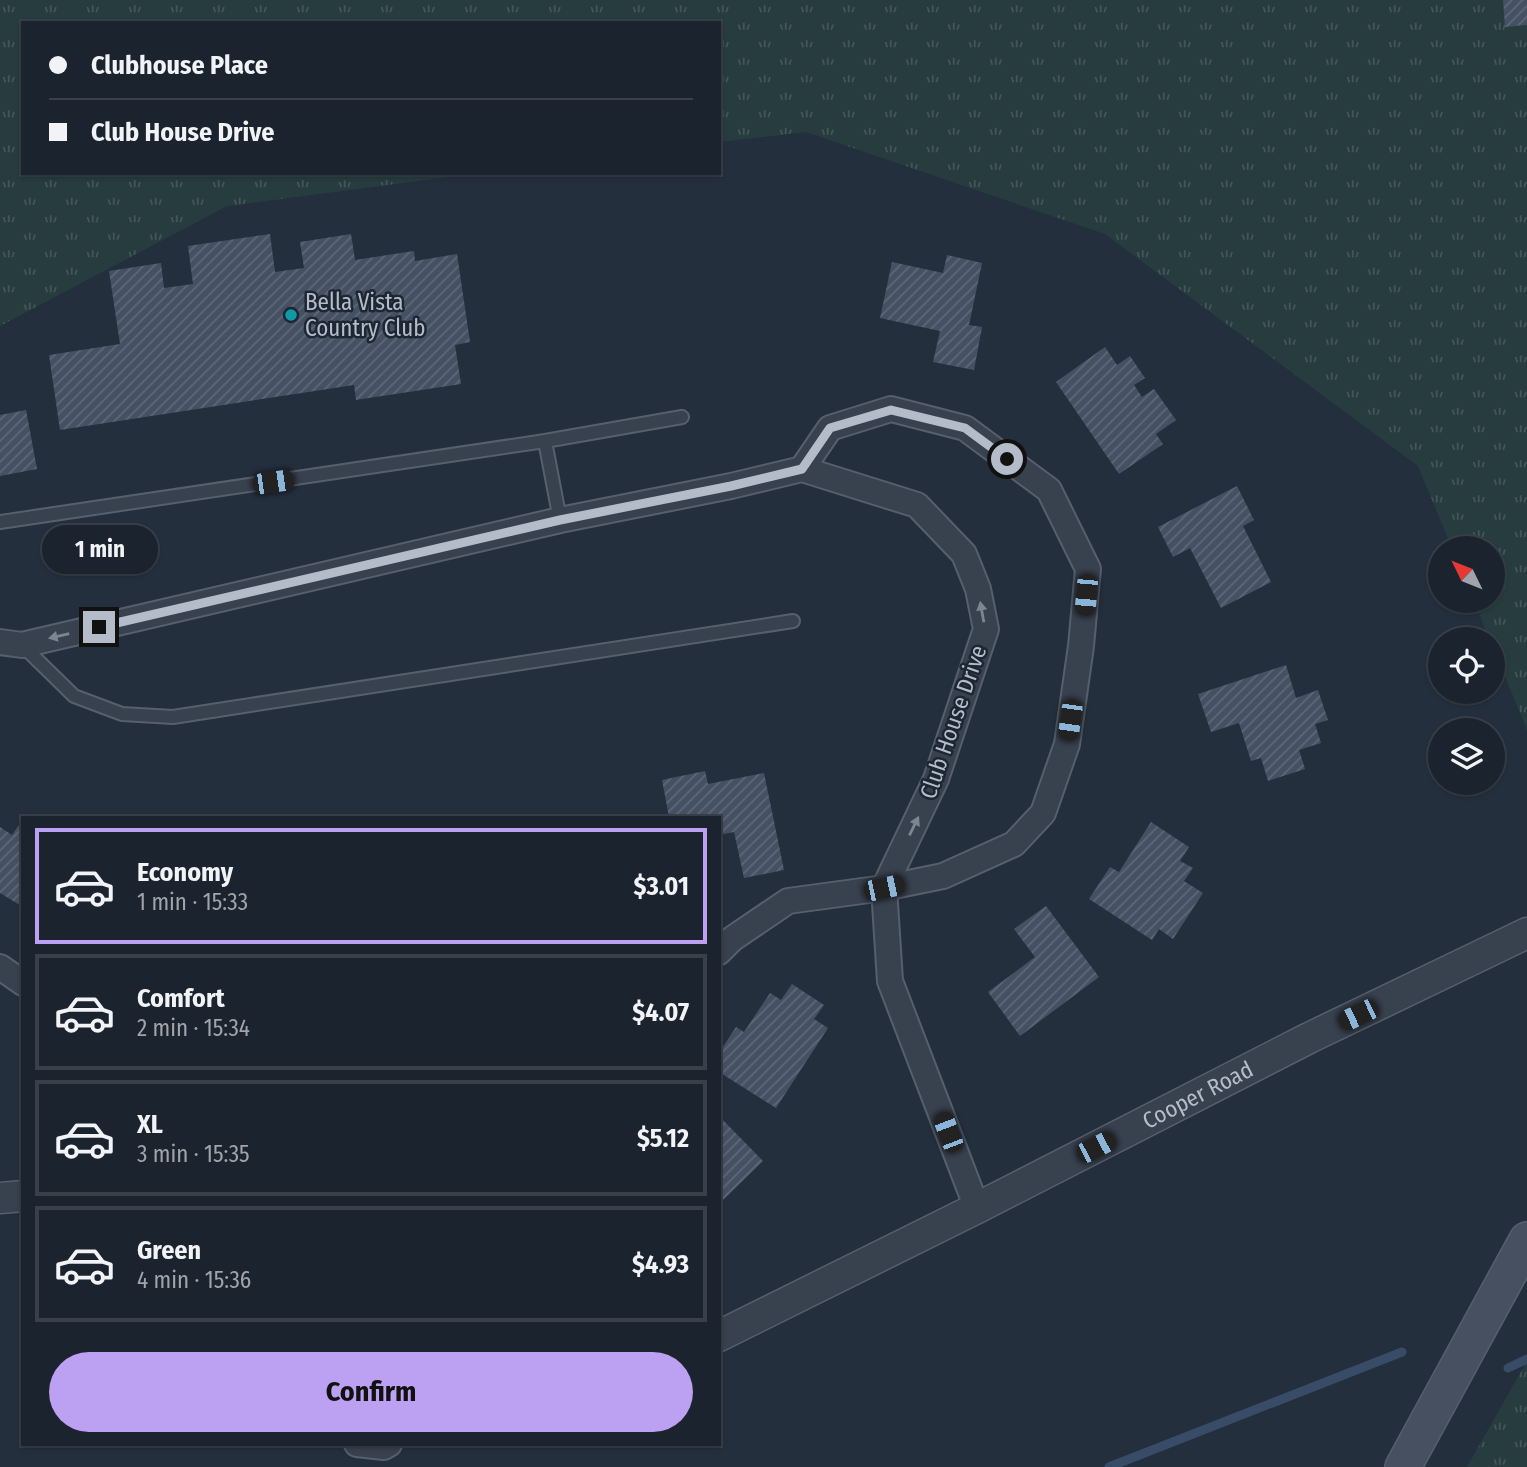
<!DOCTYPE html>
<meta charset="utf-8">
<style>
:root{--surface:#1b232e;--page:#282f3a;--text:#f1f3f6;--muted:#a0a4aa;--line:#39404a;--accent:#bca0f2}
body{margin:0;font-family:"Fira Sans Condensed",sans-serif;background:var(--page);color:var(--text);height:100vh;display:flex;flex-direction:column;font-size:26px;white-space:nowrap}
*{box-sizing:border-box;margin:0}
p{font-size:23px;color:var(--muted)}
.icon{flex:none;width:38px;height:38px;fill:none;stroke:currentColor;stroke-width:2;stroke-linecap:round;stroke-linejoin:round}
.map{position:relative;flex:1;overflow:hidden}
.side{position:absolute;left:21px;top:816px;width:700px;height:630px;display:flex;flex-direction:column;background:var(--surface);border-radius:0px;box-shadow:0 2px 5px #0004,0 0 0 2px var(--line)}
.side>*{flex:none}
.banner{position:absolute;left:21px;top:21px;width:700px;height:154px;border-radius:0px;box-shadow:0 2px 5px #0004,0 0 0 2px var(--line);display:grid;align-content:center;height:154px;padding:0 28px;background:var(--surface)}
.needle{width:46px;rotate:313deg}
.tools{position:absolute;left:1428px;top:536px;display:grid;gap:14px}
.tools a{display:grid;place-items:center;width:77px;height:77px;border-radius:50%;background:var(--surface);box-shadow:0 2px 5px #0004,0 0 0 2px var(--line);font-size:35px}
.end{position:absolute;width:32px;height:32px;margin:-16px;border:9px solid #b4bcc9;background:#111;box-shadow:0 0 0 4px #111}
.from{border-radius:50%}
.bubble{position:absolute;height:49px;border-radius:24px;background:var(--surface);box-shadow:0 2px 5px #0004,0 0 0 2px var(--line);font-size:23px;font-weight:700;line-height:49px;text-align:center}
.car{position:absolute;width:21px;height:42px;margin:-21px -10px;border-radius:9px;box-shadow:0 0 5px 2px #0007;background:linear-gradient(#222 24%,#8ab4d8 0 40%,#222 0 76%,#8ab4d8 0 86%,#222 0)}
.banner b{display:flex;align-items:center;gap:24px;height:66px;font-size:26px}
.banner b+b{border-top:2px solid var(--line)}
.banner i{width:18px;height:18px;background:var(--text)}
ul{padding:12px 0 0;list-style:none}
li{display:flex;align-items:center;gap:21px;height:116px;margin:0 14px 10px;padding:0 14px;border:4px solid var(--line);border-radius:0px}
li div{flex:1}
li b{display:block;font-size:26px}
li em{font-style:normal;font-weight:700}
li.active{border-color:var(--accent)}
li>.icon{width:63px;height:63px;stroke-width:1.5}
.button{display:flex;gap:14px;margin-top:auto;padding:14px 28px}
.button a{flex:1;height:80px;border-radius:42px;background:var(--accent);color:#111;font-size:28px;font-weight:700;line-height:80px;text-align:center}
.map>svg:first-child{display:block}
.grass{fill:url(#grass-tufts)}
.lines{fill:none;stroke-linecap:round;stroke-linejoin:round}
.stream{stroke:#394c67;stroke-width:9}
.building{fill:url(#building-hatch)}
.service-casing{stroke:#565f6c;stroke-width:16}
.minor-casing{stroke:#565f6c;stroke-width:28}
.tertiary-casing{stroke:#565f6c;stroke-width:33}
.secondary-casing{stroke:#565f6c;stroke-width:38}
.service{stroke:#38414e;stroke-width:12}
.minor{stroke:#38414e;stroke-width:24}
.tertiary{stroke:#38414e;stroke-width:30}
.secondary{stroke:#465061;stroke-width:35}
.oneway{fill:#7c8592}
.route{stroke:#b4bcc9;stroke-width:9}
.culture-dot{fill:#0f9aa8;stroke:#1d2633;stroke-width:2.5}
.labels{text-anchor:middle;stroke-width:5;stroke-linejoin:round;paint-order:stroke}
.poi-label{font-size:23px;fill:#b4bcc9;stroke:#1d2633;text-anchor:start}
.street-label{font-size:23px;fill:#b4bcc9;stroke:#1d2633}
</style>
<div class="map">
<svg width="1527" height="1467" viewBox="0 0 1527 1467">
<defs>
<pattern id="grass-tufts" width="24" height="20" patternUnits="userSpaceOnUse" patternTransform="scale(1.75)"><rect width="24" height="20" fill="#263c3f"/><path d="M3 7l-1-3M5 7V3M7 7l1-3M15 17l-1-3M17 17v-4M19 17l1-3" fill="none" stroke="#435659"/></pattern>
<pattern id="building-hatch" width="6" height="6" patternUnits="userSpaceOnUse" patternTransform="scale(1.75)"><rect width="6" height="6" fill="#455162"/><path d="M-1 1l2-2M0 6l6-6M5 7l2-2" fill="none" stroke="#5d6877"/></pattern>
</defs>
<rect width="100%" height="100%" fill="#242f3e"/>
<g class="grass">
<path d="M0,0H1527V730L1493,647V639H1489L1474,600H1493V548H1452L1418,466L1105,234L806,132L719,142V23H23V173H478L227,206L0,326Z"/>
<path d="M1527,1361V1467H1467Z"/>
</g>
<g class="lines">
<g class="stream">
<path d="M1508,1368L1527,1359"/>
<path d="M1109,1467L1402,1352"/>
</g>
</g>
<g class="building">
<path d="M1503,0H1527V25L1505,27Z"/>
<path d="M270,234L275,272L304,268L300,242L351,234L355,260L414,251L415,261L457,254L470,342L455,345L461,384L356,400L354,385L60,430L49,355L120,344L109,271L161,263L164,288L193,284L188,246Z"/>
<path d="M947,255L982,263L969,325L982,327L974,370L933,362L940,331L880,318L892,262L943,273Z"/>
<path d="M1105,347L1117,365L1130,356L1145,378L1134,385L1142,397L1154,389L1176,420L1156,434L1163,444L1119,474L1056,382Z"/>
<path d="M26,410L37,469L0,476V415Z"/>
<path d="M1237,486L1254,520L1243,526L1271,582L1221,608L1190,548L1173,557L1158,527Z"/>
<path d="M1286,665L1296,698L1318,690L1328,720L1315,724L1321,743L1299,750L1305,769L1268,781L1261,758L1251,761L1239,723L1211,732L1198,694Z"/>
<path d="M705,771L708,784L764,773L784,870L744,878L734,832L719,835V817H669L662,780Z"/>
<path d="M23,819V907L0,893V827L12,835Z"/>
<path d="M1151,822L1189,847L1180,861L1193,868L1184,881L1203,893L1173,939L1159,929L1152,940L1089,899L1110,867L1119,872Z"/>
<path d="M1046,906L1099,977L1020,1036L988,992L1035,957L1014,929Z"/>
<path d="M792,984L824,1005L814,1019L828,1028L776,1108L719,1072V1053L736,1027L744,1032L770,993L781,1000Z"/>
<path d="M719,1116L763,1161L719,1204Z"/>
</g>
<g class="lines">
<g class="service-casing">
<g id="service">
<path d="M545,441L560,520"/>
<path d="M0,522L545,441L682,417"/>
<path d="M22,645L74,696L122,714L173,717L793,621"/>
</g>
</g>
<g class="minor-casing">
<g id="minor">
<path d="M0,642L22,645L560,520L731,486L802,469L917,505L964,554L978,589L986,629L936,779L884,888L890,981L977,1208"/>
<path d="M719,952L732,939L788,901L884,888L943,876L1014,844L1043,813L1067,744L1081,646L1088,569L1049,490L965,428L891,409L830,428L802,469"/>
<path d="M0,967L23,983"/>
<path d="M357,1444L384,1447L389,1444"/>
</g>
</g>
<g class="tertiary-casing">
<g id="tertiary">
<path d="M0,1198L23,1196"/>
<path id="s1" d="M719,1336L977,1208L1309,1038L1527,933"/>
</g>
</g>
<g class="secondary-casing">
<path id="secondary" d="M1403,1467L1527,1240"/>
</g>
<use href="#service" class="service"/>
<use href="#minor" class="minor"/>
<use href="#tertiary" class="tertiary"/>
<use href="#secondary" class="secondary"/>
</g>
<defs><path id="oneway-solid" d="M-6-.8H1V-3.2L6.5 0L1 3.2V.8H-6Z" transform="scale(1.75)"/></defs>
<g class="oneway">
<use href="#oneway-solid" transform="translate(982 612) rotate(-100)"/>
<use href="#oneway-solid" transform="translate(59 636) rotate(167)"/>
<use href="#oneway-solid" transform="translate(914 826) rotate(-64)"/>
</g>
<g class="lines">
<path class="route" d="M99,627L560,520L731,486L802,469L830,428L891,410L965,428L1007,459"/>
</g>
<circle class="culture-dot" cx="291" cy="315" r="7"/>
<g class="labels">
<g class="poi-label">
<text x="305" y="310">Bella Vista<tspan x="305" dy="26">Country Club</tspan></text>
</g>
<g class="street-label">
<text transform="translate(953 722) rotate(-71)" y="8">Club House Drive</text>
<text dy="8" stroke="none"><textPath href="#s1" startOffset="536">Cooper Road</textPath></text>
</g>
</g>
</svg>
<div class="tools">
<a><svg class="needle" viewBox="-14 -14 28 28"><path d="M0-13l5 13h-10z" fill="#e53935"/><path d="M0 13l5-13h-10z" fill="#a0a4aa"/></svg></a>
<a><svg class="icon" aria-label="locate" viewBox="0 0 24 24"><circle cx="12" cy="12" r="6"/><path d="M12 2v4M12 18v4M2 12h4M18 12h4"/></svg></a>
<a><svg class="icon" aria-label="layers" viewBox="0 0 24 24"><path d="M12 4l9 5-9 5-9-5zM3 14l9 5 9-5"/></svg></a>
</div>
<i class="end from" style="left:1007px;top:459px"></i>
<i class="end" style="left:99px;top:627px"></i>
<div class="bubble" style="left:42px;top:525px;width:116px">1 min</div>
<i class="car" style="left:273px;top:482px;rotate:82deg"></i>
<i class="car" style="left:1086px;top:595px;rotate:185deg"></i>
<i class="car" style="left:1070px;top:720px;rotate:188deg"></i>
<i class="car" style="left:884px;top:888px;rotate:78deg"></i>
<i class="car" style="left:1358px;top:1015px;rotate:244deg"></i>
<i class="car" style="left:948px;top:1132px;rotate:339deg"></i>
<i class="car" style="left:1096px;top:1147px;rotate:63deg"></i>
<div class="banner">
<b><i class="from"></i>Clubhouse Place</b>
<b><i></i>Club House Drive</b>
</div>
<section class="side">
<ul>
<li class="active"><svg class="icon" aria-label="car" viewBox="0 0 24 24"><path d="M5 17H2v-5l4-1 3-4h7l3 4 3 1v5h-3M9 17h6M6 11h13"/><circle cx="7" cy="17" r="2"/><circle cx="17" cy="17" r="2"/></svg><div><b>Economy</b><p>1 min · 15:33</p></div><em>$3.01</em></li>
<li><svg class="icon" aria-label="car" viewBox="0 0 24 24"><path d="M5 17H2v-5l4-1 3-4h7l3 4 3 1v5h-3M9 17h6M6 11h13"/><circle cx="7" cy="17" r="2"/><circle cx="17" cy="17" r="2"/></svg><div><b>Comfort</b><p>2 min · 15:34</p></div><em>$4.07</em></li>
<li><svg class="icon" aria-label="car" viewBox="0 0 24 24"><path d="M5 17H2v-5l4-1 3-4h7l3 4 3 1v5h-3M9 17h6M6 11h13"/><circle cx="7" cy="17" r="2"/><circle cx="17" cy="17" r="2"/></svg><div><b>XL</b><p>3 min · 15:35</p></div><em>$5.12</em></li>
<li><svg class="icon" aria-label="car" viewBox="0 0 24 24"><path d="M5 17H2v-5l4-1 3-4h7l3 4 3 1v5h-3M9 17h6M6 11h13"/><circle cx="7" cy="17" r="2"/><circle cx="17" cy="17" r="2"/></svg><div><b>Green</b><p>4 min · 15:36</p></div><em>$4.93</em></li>
</ul>
<div class="button"><a>Confirm</a></div>
</section>
</div>
